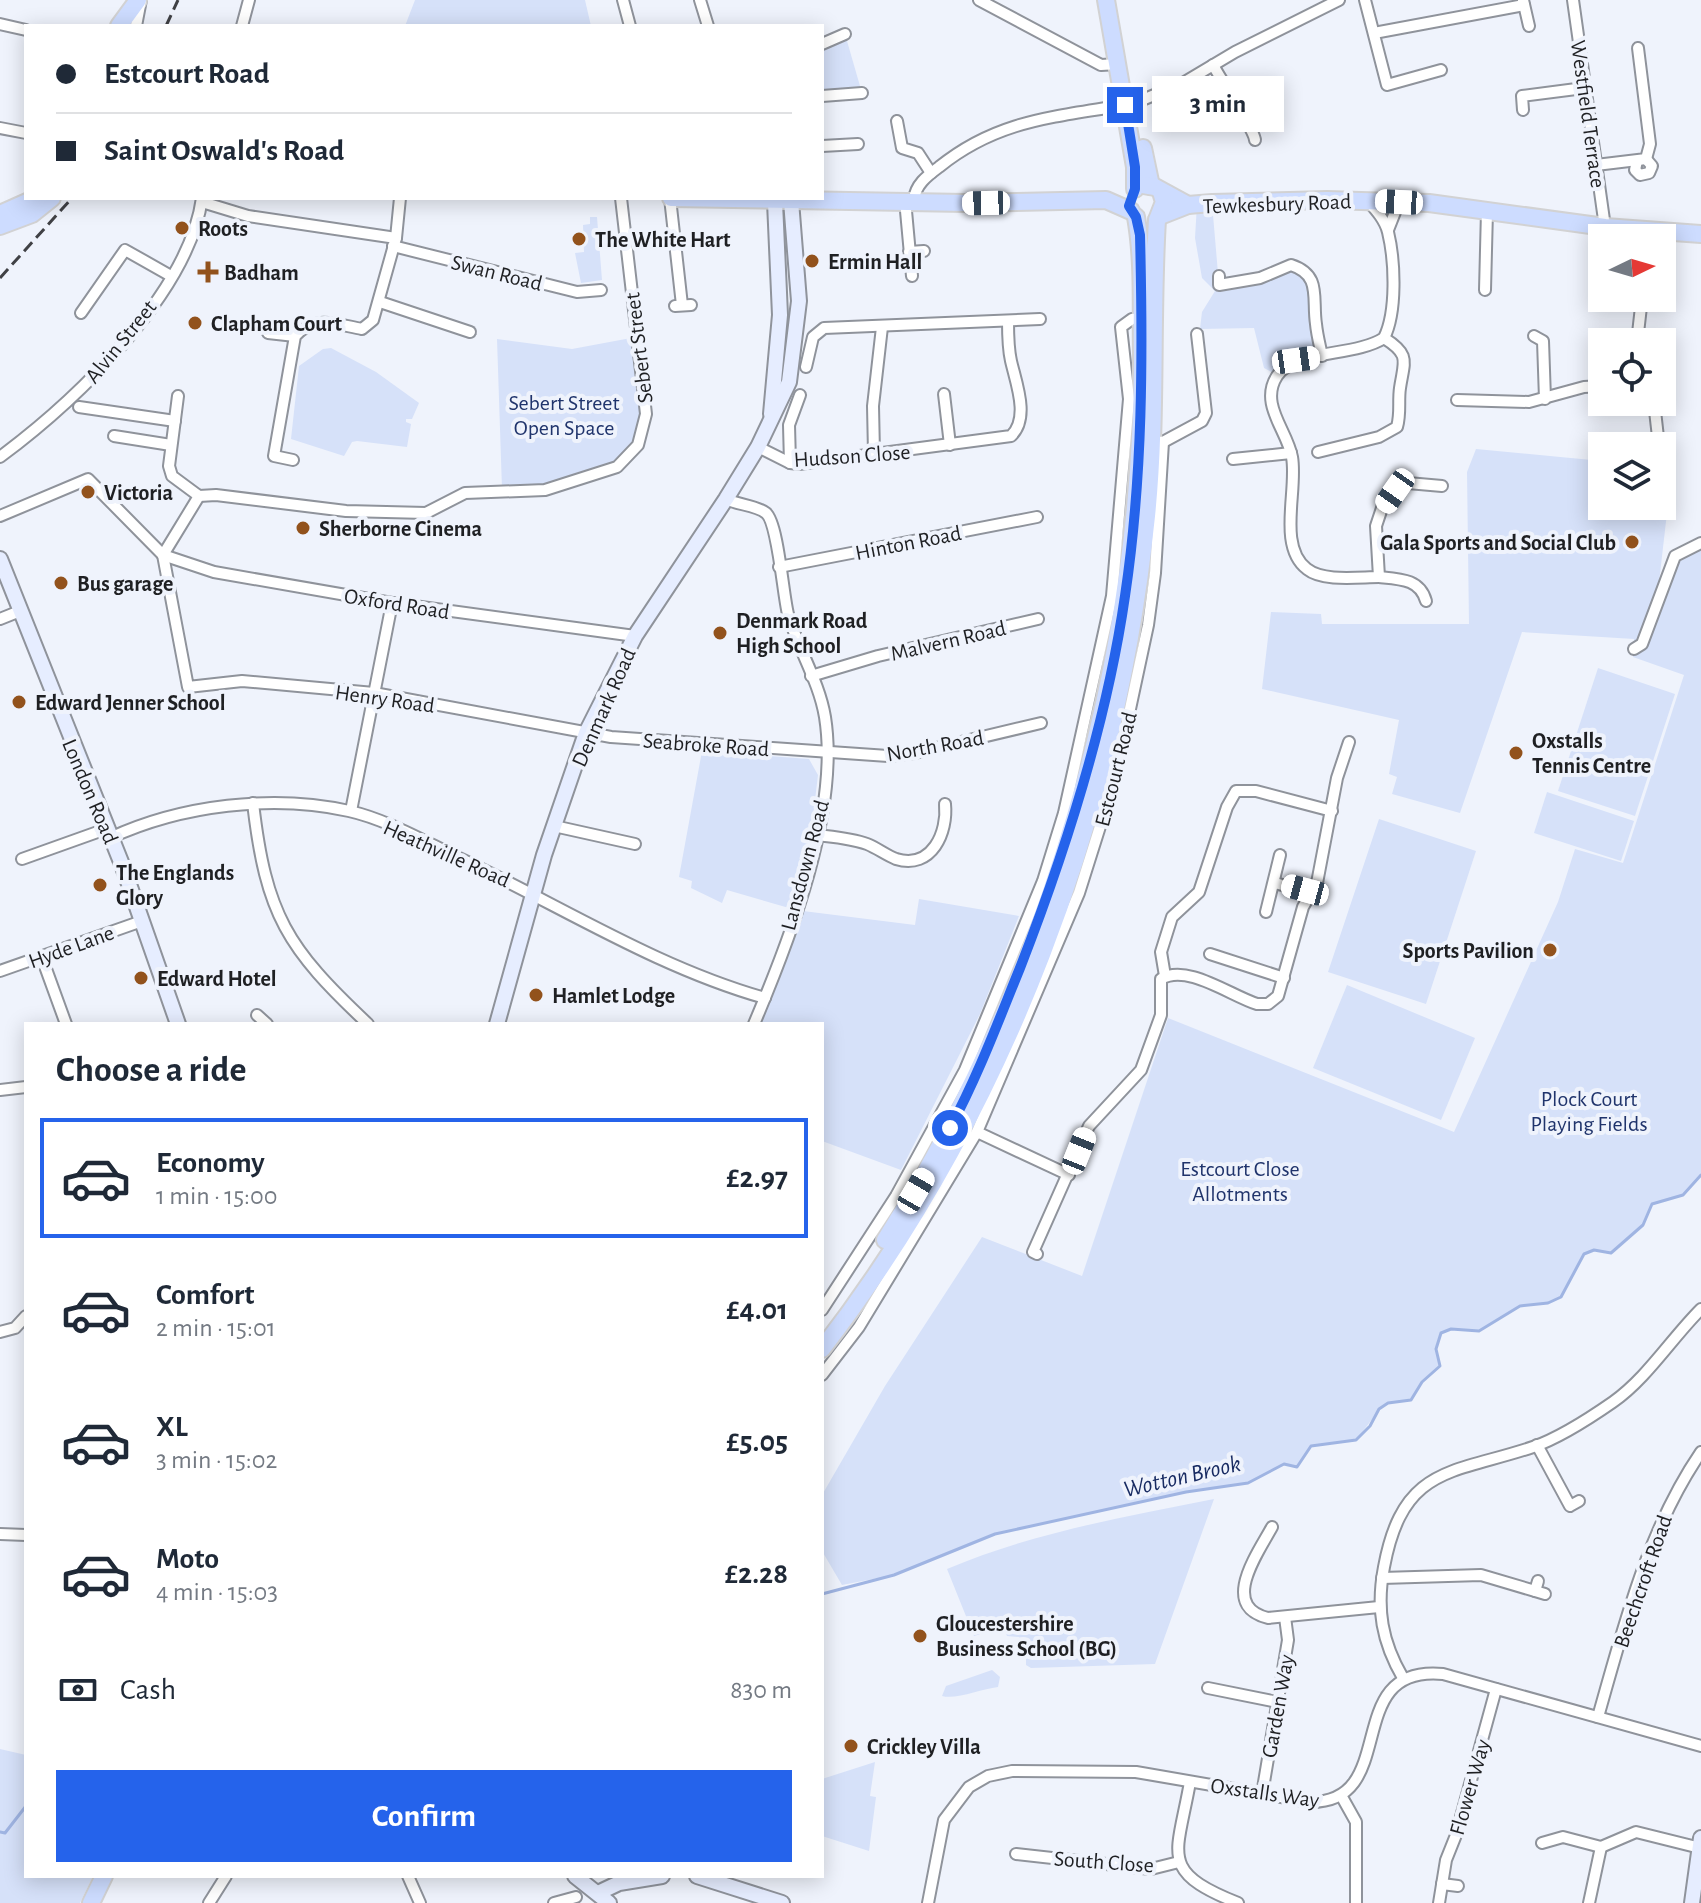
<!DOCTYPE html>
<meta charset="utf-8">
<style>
:root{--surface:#fff;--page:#f6f6f7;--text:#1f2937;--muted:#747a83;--line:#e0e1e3;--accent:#2563eb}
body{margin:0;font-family:"Alegreya Sans",sans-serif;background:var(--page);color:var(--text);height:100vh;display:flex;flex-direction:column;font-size:30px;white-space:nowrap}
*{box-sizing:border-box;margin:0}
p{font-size:26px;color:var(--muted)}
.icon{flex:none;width:44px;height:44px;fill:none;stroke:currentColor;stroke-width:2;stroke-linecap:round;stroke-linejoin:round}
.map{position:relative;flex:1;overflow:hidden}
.details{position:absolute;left:24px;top:1022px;width:800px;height:856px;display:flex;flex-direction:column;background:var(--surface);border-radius:0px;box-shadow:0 4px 20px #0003}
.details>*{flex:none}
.top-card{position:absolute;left:24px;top:24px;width:800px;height:176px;border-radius:0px;box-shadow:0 4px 20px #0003;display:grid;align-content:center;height:176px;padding:0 32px;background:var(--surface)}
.needle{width:52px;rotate:85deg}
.buttons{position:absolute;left:1588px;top:224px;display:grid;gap:16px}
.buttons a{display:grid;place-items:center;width:88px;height:88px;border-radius:0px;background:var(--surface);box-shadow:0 4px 20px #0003;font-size:40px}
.end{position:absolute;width:36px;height:36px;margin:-18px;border:10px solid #2563eb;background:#fff;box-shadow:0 0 0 4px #fff}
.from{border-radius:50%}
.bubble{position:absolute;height:56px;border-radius:0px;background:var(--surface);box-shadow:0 4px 20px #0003;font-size:26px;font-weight:600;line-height:56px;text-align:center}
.car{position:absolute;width:24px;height:48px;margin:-24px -12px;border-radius:10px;box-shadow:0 0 6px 2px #0007;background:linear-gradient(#fff 24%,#345 0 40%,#fff 0 76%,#345 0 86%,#fff 0)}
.top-card b{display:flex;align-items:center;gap:28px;height:76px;font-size:30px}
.top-card b+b{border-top:2px solid var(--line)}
.top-card i{width:20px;height:20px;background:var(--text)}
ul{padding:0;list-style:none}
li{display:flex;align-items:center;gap:24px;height:120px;margin:0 16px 12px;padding:0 16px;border:4px solid transparent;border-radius:0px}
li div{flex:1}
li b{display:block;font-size:30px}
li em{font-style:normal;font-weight:600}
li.current{border-color:var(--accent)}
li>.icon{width:72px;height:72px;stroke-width:1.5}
h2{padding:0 32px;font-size:36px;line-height:96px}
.pay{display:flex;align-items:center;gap:20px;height:88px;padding:0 32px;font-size:30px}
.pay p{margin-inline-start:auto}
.cta{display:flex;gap:16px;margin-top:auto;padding:16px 32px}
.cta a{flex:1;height:92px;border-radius:0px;background:var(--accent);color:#fff;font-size:32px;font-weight:600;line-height:92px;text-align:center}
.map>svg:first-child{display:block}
.green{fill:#d6e1f9}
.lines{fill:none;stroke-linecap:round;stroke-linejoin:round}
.stream{stroke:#9fb4e2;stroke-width:3}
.street-casing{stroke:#8f939b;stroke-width:14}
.secondary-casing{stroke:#8f939b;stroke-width:18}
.primary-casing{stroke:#d2d2d3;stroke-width:20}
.street{stroke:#fff;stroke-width:10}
.secondary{stroke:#e6edff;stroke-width:14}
.primary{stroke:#cddcff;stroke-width:16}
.rail{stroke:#404145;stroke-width:3;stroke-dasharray:12 6;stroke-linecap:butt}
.route{stroke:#2563eb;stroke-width:10}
.poi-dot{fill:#92521c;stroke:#eff3fc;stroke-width:3}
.labels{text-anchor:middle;stroke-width:8;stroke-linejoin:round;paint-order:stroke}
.street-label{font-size:22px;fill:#1f2023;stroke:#eff3fc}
.poi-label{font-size:22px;font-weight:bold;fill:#1f2023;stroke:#eff3fc;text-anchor:start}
.park-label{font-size:22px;fill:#20346c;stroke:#eff3fc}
.water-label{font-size:24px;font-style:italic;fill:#182b62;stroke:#eff3fc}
</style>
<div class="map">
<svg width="1701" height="1903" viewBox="0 0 1701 1903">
<rect width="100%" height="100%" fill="#eff3fc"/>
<g class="green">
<path d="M415,0H585L591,26H405Z"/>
<path d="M845,34L862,93L822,96V44Z"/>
<path d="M1212,203L1219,285L1260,278L1280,267L1308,272L1322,356L1296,360L1277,375L1264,368L1254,328L1200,329L1202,312L1215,291L1202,278L1195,238L1197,204Z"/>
<path d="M590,217H597L602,280L581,283L575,253L584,252L583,225L590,224Z"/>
<path d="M631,338C634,362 644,393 641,421C636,476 545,486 502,489L497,339L572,349Z"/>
<path d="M331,348L376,372L419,403L412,419H406V422L411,424L407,447L357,441L352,442L344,456L291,439L299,366L323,349Z"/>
<path d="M1476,449L1602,461V506L1668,504L1657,600L1675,556L1701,543V1175L1683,1195L1652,1204L1643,1225L1611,1253L1594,1250L1584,1254L1561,1297L1548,1303L1520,1306L1479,1331L1451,1329L1441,1333L1436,1349L1440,1366L1422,1382L1411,1400L1388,1403L1380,1409L1356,1440L1311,1446L1297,1467L1284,1464L1248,1483L1186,1491L995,1534L894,1575L842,1585L822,1551V1495L885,1386L982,1237L1082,1276L1168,1018L1454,1132L1558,902L1575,849L1623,863L1684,675L1633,657L1634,639L1522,632L1460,813L1392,794L1397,777L1389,774L1399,720L1262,689L1271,612L1321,614L1322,624H1469L1467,472Z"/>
<path d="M1598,668L1675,694L1635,816L1558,791Z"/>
<path d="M702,751L809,759L818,775L811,833L789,908L727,890L722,903L691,888L692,881L679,877Z"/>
<path d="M1547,792L1634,821L1621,861L1534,833Z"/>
<path d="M1379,819L1476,851L1426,1004L1328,972Z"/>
<path d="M919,899L1019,916L980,1014L901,1170L822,1141V1024H754L795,910L915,925Z"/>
<path d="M1347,985L1475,1038L1441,1120L1313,1068Z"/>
<path d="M1214,1499L1155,1664L1031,1668L1026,1665V1646L1019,1637L1007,1636L1003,1627L974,1636L947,1569C1032,1533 1123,1517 1214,1499Z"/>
<path d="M992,1670L1000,1677L998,1687C981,1689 956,1700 942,1696L946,1686Z"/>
<path d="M0,1749L26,1755V1876H93L80,1903H0Z"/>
<path d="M875,1762L870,1796L876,1797L869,1851L822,1836V1779Z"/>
</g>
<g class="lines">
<g class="stream">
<path d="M822,1594L894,1575L995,1534L1186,1492L1248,1483L1284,1464L1297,1467L1311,1446L1356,1440L1370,1426L1379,1409L1388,1403L1411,1400L1422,1382L1440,1366L1436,1349L1441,1333L1451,1329L1479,1331L1520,1306L1548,1303L1561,1297L1584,1254L1594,1250L1611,1253L1643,1225L1652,1204L1683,1195L1701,1175"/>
<path d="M0,1832L5,1833L26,1806"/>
</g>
<g class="street-casing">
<g id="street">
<path d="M623,0L630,26"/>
<path d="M700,0L708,26"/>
<path d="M979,0L1101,65L1118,64"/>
<path d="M1365,0L1387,85L1441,70"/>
<path d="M1523,0L1529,26"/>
<path d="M1573,0L1605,227"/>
<path d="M0,24L26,30"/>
<path d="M136,26L141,0"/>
<path d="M242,26L249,0"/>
<path d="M1374,33L1524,5"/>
<path d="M822,44L845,34"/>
<path d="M1213,65C1221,80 1254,129 1255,140"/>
<path d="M822,96L862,93"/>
<path d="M1135,103L1183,83L1235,52L1339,0"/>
<path d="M1523,110L1522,96L1584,88"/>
<path d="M897,121L902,148L918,153L931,173"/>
<path d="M0,128L26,133"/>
<path d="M822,146L858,144"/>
<path d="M1637,161L1635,170L1640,175L1649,173L1652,166L1646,159"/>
<path d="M1596,165L1646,159L1650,144L1638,48"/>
<path d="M670,198L682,305"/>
<path d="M905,200L912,276"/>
<path d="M914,200C915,185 927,176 939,167C997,120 1054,117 1125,105"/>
<path d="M1368,201C1376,210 1385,220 1388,232C1395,261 1397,312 1384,338C1355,357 1294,349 1277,376C1259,404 1287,430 1292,457C1298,490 1277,546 1307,569C1323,582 1359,577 1379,577L1376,526L1382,508L1395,491L1408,483L1442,486"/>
<path d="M202,202L248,216L396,238"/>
<path d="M1388,230L1399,202"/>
<path d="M393,246L577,292L601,290"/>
<path d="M909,252L924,251"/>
<path d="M1219,276V285L1260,278L1291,265C1322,275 1312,298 1316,324C1317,335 1320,346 1322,356"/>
<path d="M1485,290L1487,211"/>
<path d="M380,302L470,332"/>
<path d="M675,306L691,305"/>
<path d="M81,313L125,250L171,276"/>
<path d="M268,333L295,336"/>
<path d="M1534,336L1543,341L1545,399"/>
<path d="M1637,342L1642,298"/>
<path d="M806,367L813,337L824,328L1040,319"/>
<path d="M944,394L950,445"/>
<path d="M178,396L169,466L172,476L199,496L216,495L346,511L426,513L465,493L545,490L617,467L638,445L646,414L621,198"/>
<path d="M1457,400L1529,402L1584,387L1602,386"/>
<path d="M1654,402L1659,446"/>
<path d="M79,407L175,421"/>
<path d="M114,436L171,445"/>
<path d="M1163,442L1202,421L1206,413L1197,334"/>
<path d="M758,447L790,463L799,464L1011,436C1030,418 1016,383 1011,361C1008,348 1008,334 1008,321"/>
<path d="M1318,452L1379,437L1397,427C1401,413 1398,401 1400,388C1404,361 1411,355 1384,338"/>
<path d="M874,453L873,406L882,327"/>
<path d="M0,457C74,402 189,294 202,198"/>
<path d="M1233,459L1291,453"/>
<path d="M293,460L274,456L295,336C315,315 335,324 362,329L373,320L396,238L400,198"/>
<path d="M790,463L789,425L800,395"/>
<path d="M1662,477H1667"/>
<path d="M726,499C738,505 756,505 766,513C778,523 783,595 788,614C798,649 819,681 825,717C840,811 790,939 754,1024"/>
<path d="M0,516L88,479L163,555L214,572L392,603L635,636"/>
<path d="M163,555L188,687L242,681L374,693L611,737L888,756L915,753L1041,723"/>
<path d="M163,555L199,496"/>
<path d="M779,567L1037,517"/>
<path d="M1379,577C1400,579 1420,579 1426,601"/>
<path d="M0,619L20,611"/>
<path d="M1634,649L1642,644L1675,556L1701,543"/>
<path d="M811,676L878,656L1038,619"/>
<path d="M253,803C266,915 287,948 368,1024"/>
<path d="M351,811L392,603"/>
<path d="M554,826L635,844"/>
<path d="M817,835C834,837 851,838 867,844C877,848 886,855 896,859C932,870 948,832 945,804"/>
<path d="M110,838C181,805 273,794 349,811C385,819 422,840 455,856C558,904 655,967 765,998"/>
<path d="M22,859L106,829"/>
<path d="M1275,883L1311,893"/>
<path d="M1266,912L1280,855"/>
<path d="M1210,954L1284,978"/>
<path d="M42,958L66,1024"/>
<path d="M0,971L142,921"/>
<path d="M1165,976L1161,952L1172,917L1199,892L1227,807L1236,791H1256L1332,811"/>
<path d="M257,1015L267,1024"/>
<path d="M0,1090L26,1087"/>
<path d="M977,1132L1069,1175"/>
<path d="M1037,1254L1033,1252L1089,1126L1141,1070L1161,1015V979C1187,963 1231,996 1257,1004H1268L1278,996L1303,907L1317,883L1337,778L1349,742"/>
<path d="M822,1310L896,1196L965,1070L1043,881L1064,813L1112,596L1129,399L1121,327L1132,319L1144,318"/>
<path d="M0,1332L15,1328L26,1316"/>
<path d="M822,1375L859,1327L977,1132L1079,893L1115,779L1148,625L1155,573L1163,442L1147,441"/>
<path d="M1537,1445L1570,1506L1579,1501"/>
<path d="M1272,1527C1258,1553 1219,1606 1268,1618L1379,1607"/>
<path d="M0,1534L26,1535"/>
<path d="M1382,1578L1481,1575L1535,1591"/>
<path d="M1538,1581L1535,1591L1545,1594"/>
<path d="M1403,1678C1382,1642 1376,1609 1384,1567C1403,1465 1453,1474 1533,1447C1559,1438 1590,1418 1613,1402C1647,1378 1671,1339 1701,1309"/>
<path d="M1208,1688L1278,1702"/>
<path d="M1598,1717C1624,1626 1647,1531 1701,1452"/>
<path d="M1190,1782C1177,1856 1158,1871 1238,1903"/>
<path d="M1262,1794L1288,1640L1285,1617"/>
<path d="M1342,1797L1356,1822V1903"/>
<path d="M1542,1843L1563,1837L1601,1847L1636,1832L1700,1848"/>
<path d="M1016,1854L1151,1869L1179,1862"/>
<path d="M408,1876L420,1903"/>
<path d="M1442,1884L1458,1886"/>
<path d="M209,1903L226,1876"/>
<path d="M554,1903L576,1897"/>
<path d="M928,1903L944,1820L969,1787L988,1776L1012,1771L1136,1772L1310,1802C1402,1803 1339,1664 1443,1674L1701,1746"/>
<path d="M1439,1903L1446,1860L1456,1835L1496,1689"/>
<path d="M1589,1903L1601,1847"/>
</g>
</g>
<g class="secondary-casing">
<g id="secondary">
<path d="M771,414L780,315L775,202"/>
<path d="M0,559L123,867L178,1024"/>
<path d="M497,1024L544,855L586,733L635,636L726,499L758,447L789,382L799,301L791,201"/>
<path d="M575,1876L609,1903"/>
<path d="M697,1876L782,1903"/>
<path d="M598,1893L619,1883L662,1876"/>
<path d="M1692,1903L1701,1838"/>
</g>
</g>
<g class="primary-casing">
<g id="primary">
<path d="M1106,0L1135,167V189"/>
<path d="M119,26L138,0"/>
<path d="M1143,148L1151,186"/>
<path d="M1143,185L1155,187L1188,205"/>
<path d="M671,198L966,203L1106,200L1131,211"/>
<path d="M0,214L36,198"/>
<path d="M1160,216L1188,205L1212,203L1327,200L1429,203L1605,227L1701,234"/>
<path d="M1157,220L1164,202L1161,192"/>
<path d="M0,226L32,214L52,198"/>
<path d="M885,1240C1048,980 1143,664 1142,356C1141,310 1144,262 1136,217"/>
<path d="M822,1349C1006,1111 1116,814 1147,516C1157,417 1151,319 1157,220"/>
<path d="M91,1903L104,1876"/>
</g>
</g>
<use href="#street" class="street"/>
<use href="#secondary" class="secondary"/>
<use href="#primary" class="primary"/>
<g class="rail">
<path d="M166,26L178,0"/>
<path d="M0,278L72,198"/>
</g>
</g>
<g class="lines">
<path class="route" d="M950,1128C978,1076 998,1022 1020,968C1066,850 1107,721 1125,596C1143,476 1143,355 1140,235L1136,217L1129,206L1135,189V167L1125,105"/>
</g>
<g class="poi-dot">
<circle cx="182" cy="228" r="8"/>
<circle cx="579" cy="239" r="8"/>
<circle cx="812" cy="261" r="8"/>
<path d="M204 260h8v8h8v8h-8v8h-8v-8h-8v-8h8z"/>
<circle cx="195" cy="323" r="8"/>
<circle cx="88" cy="492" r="8"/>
<circle cx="303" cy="528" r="8"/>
<circle cx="1632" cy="542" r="8"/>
<circle cx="61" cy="583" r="8"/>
<circle cx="720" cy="633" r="8"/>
<circle cx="19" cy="702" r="8"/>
<circle cx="1516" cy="753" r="8"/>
<circle cx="100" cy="885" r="8"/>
<circle cx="1550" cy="950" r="8"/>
<circle cx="141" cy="978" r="8"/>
<circle cx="536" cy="995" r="8"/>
<circle cx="920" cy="1636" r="8"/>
<circle cx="851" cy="1746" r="8"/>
</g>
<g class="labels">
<g class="street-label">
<text transform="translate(1589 114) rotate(82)" y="8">Westfield Terrace</text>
<text transform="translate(1277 203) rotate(-2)" y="8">Tewkesbury Road</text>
<text transform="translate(497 272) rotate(14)" y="8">Swan Road</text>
<text transform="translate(120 341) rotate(-51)" y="8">Alvin Street</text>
<text transform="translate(638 348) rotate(-97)" y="8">Sebert Street</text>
<text transform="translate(852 455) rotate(-4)" y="8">Hudson Close</text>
<text transform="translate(908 542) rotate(-11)" y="8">Hinton Road</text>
<text transform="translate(397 603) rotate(9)" y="8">Oxford Road</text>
<text transform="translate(948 640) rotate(-13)" y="8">Malvern Road</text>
<text transform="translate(385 698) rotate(8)" y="8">Henry Road</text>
<text transform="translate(603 707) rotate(-66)" y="8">Denmark Road</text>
<text transform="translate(706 744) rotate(4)" y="8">Seabroke Road</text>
<text transform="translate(935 745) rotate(-10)" y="8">North Road</text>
<text transform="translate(1115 769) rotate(-76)" y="8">Estcourt Road</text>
<text transform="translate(91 791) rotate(67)" y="8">London Road</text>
<text transform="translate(447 853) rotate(24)" y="8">Heathville Road</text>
<text transform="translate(804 865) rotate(-75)" y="8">Lansdown Road</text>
<text transform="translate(71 946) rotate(-20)" y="8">Hyde Lane</text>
<text transform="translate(1642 1581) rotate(-71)" y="8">Beechcroft Road</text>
<text transform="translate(1277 1706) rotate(-80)" y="8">Garden Way</text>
<text transform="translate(1469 1787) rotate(-74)" y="8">Flower Way</text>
<text transform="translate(1265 1792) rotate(8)" y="8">Oxstalls Way</text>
<text transform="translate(1104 1861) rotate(4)" y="8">South Close</text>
</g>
<g class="poi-label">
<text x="198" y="236">Roots</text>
<text x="595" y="247">The White Hart</text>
<text x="828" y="269">Ermin Hall</text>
<text x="224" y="280">Badham</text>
<text x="211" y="331">Clapham Court</text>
<text x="104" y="500">Victoria</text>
<text x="319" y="536">Sherborne Cinema</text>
<text x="1616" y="550" text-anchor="end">Gala Sports and Social Club</text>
<text x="77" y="591">Bus garage</text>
<text x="736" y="628">Denmark Road<tspan x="736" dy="25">High School</tspan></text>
<text x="35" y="710">Edward Jenner School</text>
<text x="1532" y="748">Oxstalls<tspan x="1532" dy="25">Tennis Centre</tspan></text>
<text x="116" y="880">The Englands<tspan x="116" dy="25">Glory</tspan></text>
<text x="1534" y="958" text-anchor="end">Sports Pavilion</text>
<text x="157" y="986">Edward Hotel</text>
<text x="552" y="1003">Hamlet Lodge</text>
<text x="936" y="1631">Gloucestershire<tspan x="936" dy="25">Business School (BG)</tspan></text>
<text x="867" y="1754">Crickley Villa</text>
</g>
<g class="park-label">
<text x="564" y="410">Sebert Street<tspan x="564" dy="25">Open Space</tspan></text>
<text x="1589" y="1106">Plock Court<tspan x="1589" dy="25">Playing Fields</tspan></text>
<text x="1240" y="1176">Estcourt Close<tspan x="1240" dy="25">Allotments</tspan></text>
</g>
<g class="water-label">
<text transform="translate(1182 1476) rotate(-13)" y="8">Wotton Brook</text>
</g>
</g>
</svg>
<div class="buttons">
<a><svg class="needle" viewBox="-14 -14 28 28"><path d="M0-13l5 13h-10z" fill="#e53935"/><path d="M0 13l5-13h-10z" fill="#747a83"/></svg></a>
<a><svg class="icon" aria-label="locate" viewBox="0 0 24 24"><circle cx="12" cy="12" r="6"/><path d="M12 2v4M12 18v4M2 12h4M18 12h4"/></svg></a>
<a><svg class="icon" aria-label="layers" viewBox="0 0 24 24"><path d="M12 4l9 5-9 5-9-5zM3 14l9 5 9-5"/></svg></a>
</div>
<i class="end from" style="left:950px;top:1128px"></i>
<i class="end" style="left:1125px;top:105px"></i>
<div class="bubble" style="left:1152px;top:76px;width:132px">3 min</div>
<i class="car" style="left:1399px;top:202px;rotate:273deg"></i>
<i class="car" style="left:986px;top:203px;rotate:269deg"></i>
<i class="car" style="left:1296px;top:360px;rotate:82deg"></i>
<i class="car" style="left:1395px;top:491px;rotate:215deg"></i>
<i class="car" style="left:1305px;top:890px;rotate:285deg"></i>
<i class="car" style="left:1079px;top:1151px;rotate:22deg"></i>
<i class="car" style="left:916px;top:1191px;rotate:30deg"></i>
<div class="top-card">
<b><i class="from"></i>Estcourt Road</b>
<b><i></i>Saint Oswald's Road</b>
</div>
<section class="details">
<h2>Choose a ride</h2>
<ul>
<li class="current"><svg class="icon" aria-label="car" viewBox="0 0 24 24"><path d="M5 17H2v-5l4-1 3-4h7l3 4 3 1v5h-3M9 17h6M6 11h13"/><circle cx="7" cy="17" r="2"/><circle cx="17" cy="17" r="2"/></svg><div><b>Economy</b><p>1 min · 15:00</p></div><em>£2.97</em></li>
<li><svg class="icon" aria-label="car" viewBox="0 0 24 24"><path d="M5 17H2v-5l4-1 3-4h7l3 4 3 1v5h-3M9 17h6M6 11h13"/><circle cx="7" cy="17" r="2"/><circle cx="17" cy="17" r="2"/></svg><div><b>Comfort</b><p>2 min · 15:01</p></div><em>£4.01</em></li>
<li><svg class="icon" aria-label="car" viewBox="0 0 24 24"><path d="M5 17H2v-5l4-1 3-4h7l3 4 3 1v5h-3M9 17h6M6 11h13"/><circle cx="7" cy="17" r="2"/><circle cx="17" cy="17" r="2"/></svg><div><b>XL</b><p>3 min · 15:02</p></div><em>£5.05</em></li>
<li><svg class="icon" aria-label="car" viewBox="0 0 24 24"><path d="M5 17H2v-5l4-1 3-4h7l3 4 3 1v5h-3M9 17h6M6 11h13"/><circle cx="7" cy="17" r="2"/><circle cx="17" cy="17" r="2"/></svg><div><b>Moto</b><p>4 min · 15:03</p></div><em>£2.28</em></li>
</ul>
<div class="pay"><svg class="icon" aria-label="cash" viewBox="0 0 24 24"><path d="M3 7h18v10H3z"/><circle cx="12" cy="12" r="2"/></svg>Cash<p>830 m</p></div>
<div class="cta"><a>Confirm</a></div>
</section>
</div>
